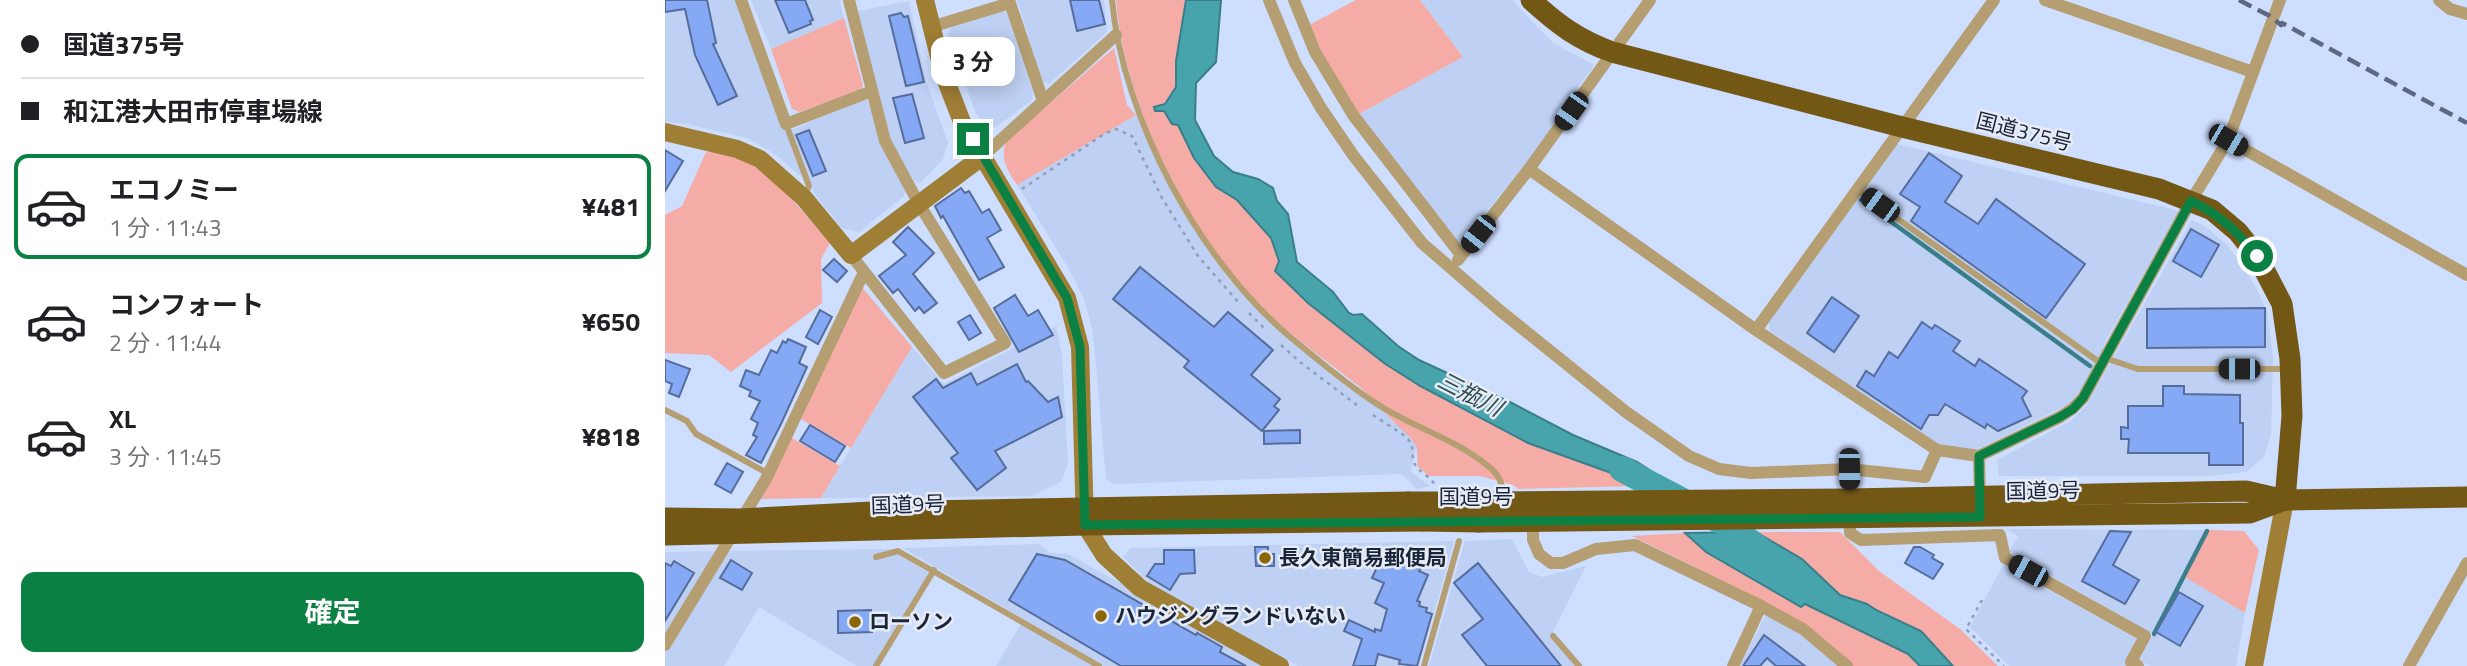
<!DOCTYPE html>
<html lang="ja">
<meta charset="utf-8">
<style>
:root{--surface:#fff;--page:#f6f6f6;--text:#202124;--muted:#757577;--line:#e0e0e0;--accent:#0b8043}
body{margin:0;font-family:"Titillium Web","Noto Sans JP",sans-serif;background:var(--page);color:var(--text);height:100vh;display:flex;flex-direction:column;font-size:26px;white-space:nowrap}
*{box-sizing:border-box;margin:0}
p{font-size:23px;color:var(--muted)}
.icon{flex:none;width:38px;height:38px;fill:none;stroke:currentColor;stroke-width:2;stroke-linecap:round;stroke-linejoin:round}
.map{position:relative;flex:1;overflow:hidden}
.sheet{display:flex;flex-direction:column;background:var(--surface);width:665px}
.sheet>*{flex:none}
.guide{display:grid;align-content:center;height:154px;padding:0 21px;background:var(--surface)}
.end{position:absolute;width:32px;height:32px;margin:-16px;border:9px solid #0b8043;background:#fff;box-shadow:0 0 0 4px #fff}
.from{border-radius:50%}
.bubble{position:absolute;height:49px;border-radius:14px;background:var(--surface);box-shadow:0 4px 18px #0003;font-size:23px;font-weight:700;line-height:49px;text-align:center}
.car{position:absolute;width:21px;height:42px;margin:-21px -10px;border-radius:9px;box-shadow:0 0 5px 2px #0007;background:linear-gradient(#222 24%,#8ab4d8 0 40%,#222 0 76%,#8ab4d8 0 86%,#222 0)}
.guide b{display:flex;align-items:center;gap:24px;height:66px;font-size:26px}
.guide b+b{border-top:2px solid var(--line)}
.guide i{width:18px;height:18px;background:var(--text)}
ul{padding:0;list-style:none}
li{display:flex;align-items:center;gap:21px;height:105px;margin:0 14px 10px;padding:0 7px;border:4px solid transparent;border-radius:14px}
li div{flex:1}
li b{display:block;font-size:26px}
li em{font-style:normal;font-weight:700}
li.on{border-color:var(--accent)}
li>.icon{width:63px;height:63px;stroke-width:1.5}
.button{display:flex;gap:14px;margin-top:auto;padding:14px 21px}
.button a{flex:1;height:80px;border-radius:14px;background:var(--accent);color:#fff;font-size:28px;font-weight:700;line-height:80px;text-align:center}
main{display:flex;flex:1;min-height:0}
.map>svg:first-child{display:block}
.built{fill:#bed0f3}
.green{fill:#f5aca6}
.water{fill:#47a4ad;stroke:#3a7e8a;stroke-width:2}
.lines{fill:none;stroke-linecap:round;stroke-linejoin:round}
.stream{stroke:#3a7e8a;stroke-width:4.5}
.river{stroke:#47a4ad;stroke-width:26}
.building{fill:#85a9f5;stroke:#566d9c;stroke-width:2}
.path{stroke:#909eba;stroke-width:2.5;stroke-dasharray:3.5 5;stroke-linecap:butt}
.lane{stroke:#b49e72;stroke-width:6}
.street{stroke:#b49e72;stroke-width:12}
.secondary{stroke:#9f7e35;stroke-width:18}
.highway{stroke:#735715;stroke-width:21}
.rail{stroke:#5d6982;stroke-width:4.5;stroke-dasharray:14 7;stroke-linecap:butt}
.highway-bridge{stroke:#735715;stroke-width:21}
.route{stroke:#0b8043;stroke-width:9}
.poi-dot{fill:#8b6807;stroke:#e6ebf6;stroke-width:2.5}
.labels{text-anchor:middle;stroke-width:5;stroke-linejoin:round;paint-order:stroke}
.street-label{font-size:21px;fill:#1b2539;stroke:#e6ebf6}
.poi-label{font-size:21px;font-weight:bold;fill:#1b2539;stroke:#e6ebf6;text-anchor:start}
.water-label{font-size:23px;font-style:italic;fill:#2d4a4d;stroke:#e6ebf6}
</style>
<main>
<section class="sheet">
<div class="guide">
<b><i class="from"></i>国道375号</b>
<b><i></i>和江港大田市停車場線</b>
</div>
<ul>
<li class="on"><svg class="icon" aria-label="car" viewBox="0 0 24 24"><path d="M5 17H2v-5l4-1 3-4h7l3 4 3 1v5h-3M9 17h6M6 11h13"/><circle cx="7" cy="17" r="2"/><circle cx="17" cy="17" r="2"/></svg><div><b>エコノミー</b><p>1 分 · 11:43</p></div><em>¥481</em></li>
<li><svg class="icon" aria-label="car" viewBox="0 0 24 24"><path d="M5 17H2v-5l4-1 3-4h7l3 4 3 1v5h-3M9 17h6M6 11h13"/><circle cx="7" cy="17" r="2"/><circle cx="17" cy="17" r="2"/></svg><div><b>コンフォート</b><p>2 分 · 11:44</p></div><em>¥650</em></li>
<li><svg class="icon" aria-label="car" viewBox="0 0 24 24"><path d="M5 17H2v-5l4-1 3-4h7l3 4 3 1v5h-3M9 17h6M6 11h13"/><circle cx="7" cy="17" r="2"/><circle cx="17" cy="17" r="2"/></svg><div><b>XL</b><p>3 分 · 11:45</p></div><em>¥818</em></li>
</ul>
<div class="button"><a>確定</a></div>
</section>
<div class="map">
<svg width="1802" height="666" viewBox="0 0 1802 666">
<rect width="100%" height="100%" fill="#cedeff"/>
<g class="built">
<path d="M0,0H70L139,179L110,154L82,138L22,124L0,122Z"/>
<path d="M86,0H174L179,18L106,49Z"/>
<path d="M352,0H439L442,32L384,84L377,81Z"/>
<path d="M755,0H847L888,43L929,65L866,157L796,243L789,240L694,114L798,57Z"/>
<path d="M244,1L261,81L283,143L278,159L255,183L249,181L227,146L193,11Z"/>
<path d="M336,11L342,13L368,92L367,100L330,128L314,117L309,109L283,33L286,28Z"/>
<path d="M200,99L205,103L241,189L239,196L194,232L177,228L150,195L126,130Z"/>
<path d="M471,115L512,201L535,239L566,282L616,333L661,368L775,443L751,446L746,472L765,486L752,489L737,474L449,484L441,479L428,332L419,299L404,269L352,185Z"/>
<path d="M1232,144L1511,210L1513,213L1441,340L1434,359L1199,191Z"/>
<path d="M1196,195L1432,363L1412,395L1400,406L1311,450L1275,445L1260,439L1105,331L1104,322Z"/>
<path d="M1527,220L1540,226L1564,247L1589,284L1602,311L1608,357L1606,435L1599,457L1581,472L1543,476H1334L1332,460L1407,420L1421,406Z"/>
<path d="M391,326L397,356L403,462L397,481L367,496L156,498L247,347L279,384Z"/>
<path d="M1341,529L1544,530L1520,577L1580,613L1571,666H1485L1475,660L1488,634L1344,552L1353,536Z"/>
<path d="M847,539L864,572L877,577L921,566L888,632L918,666H764L800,541Z"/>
<path d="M789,541L754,666H633L490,588L458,557L465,548Z"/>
<path d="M375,544L385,553L403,554L604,666H439L238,548Z"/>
<path d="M225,549L264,573L208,666H192L94,607L59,666H0V652L60,551Z"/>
<path d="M48,551L49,555L0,640V552Z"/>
<path d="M1338,565L1471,638L1461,662L1469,666H1344L1305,627Z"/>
<path d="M1103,611L1131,628L1177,666H1074Z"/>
<path d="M356,624L428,666H331Z"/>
</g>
<g class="green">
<path d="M451,0H521L511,61V87L500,104L489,107L499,111L507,124L513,125L529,158L551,187L572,200L606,238L614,262L643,303L719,363L755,386L863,443L963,479L973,486L854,489L848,485L815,476H764L753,467C752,461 753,451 751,446C747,437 735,429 729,422C718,411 708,398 696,388C660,359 621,333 589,300C519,225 459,102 451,0Z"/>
<path d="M691,0H755L798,57L694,114L666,74L644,25Z"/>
<path d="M179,18L198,85L196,90L135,112L127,109L106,49Z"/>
<path d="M449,48L462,105L471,115L352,185C342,169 335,160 341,141Z"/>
<path d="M41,152C48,153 56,153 63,154C100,163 141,215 165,243L156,259L157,303L66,372L44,355L0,353V215L17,206Z"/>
<path d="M196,286L247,347L186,448L136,419Z"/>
<path d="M125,437L175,466L156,498L96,499Z"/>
<path d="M1544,530L1579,531L1594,550L1580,613L1520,577Z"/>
<path d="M1091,532H1175L1214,571L1295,629L1333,666H1288L1256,631L1211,610L1202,604L1175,595L1137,559Z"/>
<path d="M1020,533L1041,552L1139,604L1233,649L1243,654L1255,666H1187L1032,568L967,536Z"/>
</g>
<g class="water">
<path d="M521,0H556L551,62L531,83L530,120L549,156L568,172L593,179L608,188L612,201L623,214L632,262L668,292L684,313L688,315L697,314L733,346L754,360L845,402L908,435L972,462L1008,485L973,486L963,479L863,443L755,386L719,363L643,303L610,271L614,261L606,238L572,200L551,187L529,158L513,125L507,124L499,111H490L489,107L500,104L511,87V61Z"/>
<path d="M1091,532L1137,559L1175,595L1202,604L1211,610L1256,631L1288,666H1255L1243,654L1233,649L1140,604L1136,607L1041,552L1020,533Z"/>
</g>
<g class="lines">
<g class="stream">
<path d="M1196,200L1425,366"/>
<path d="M1489,634L1542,531"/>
</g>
<path class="river" d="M957,469L1063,525L1101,554"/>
</g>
<g class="building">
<path d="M0,0H42L51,43L48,44L72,96L53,105L30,55L20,9L0,12Z"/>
<path d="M110,0H140L148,20L145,21L146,24L124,33Z"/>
<path d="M405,0H434L440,24L412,31Z"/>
<path d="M236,13L239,17L243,16L259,82L241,86L224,16Z"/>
<path d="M247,94L259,138L240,143L228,98Z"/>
<path d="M144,130L161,171L148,176L131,135Z"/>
<path d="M0,150L18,161L0,191Z"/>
<path d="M1264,153L1297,176L1280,202L1313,224L1331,199L1420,264L1381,318L1246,221L1255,207L1235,194Z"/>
<path d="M296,188L300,193L304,191L317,213L324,209L336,230L322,238L339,267L314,280L278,216L276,218L270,206Z"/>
<path d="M243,227L269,253L248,274L272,303L259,313L254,307L250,311L233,289L228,293L214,276L241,255L228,242Z"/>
<path d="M1526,229L1554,245L1536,277L1508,261Z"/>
<path d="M169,259L182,271L172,282L158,270Z"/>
<path d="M475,267L549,327L563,312L608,350L586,375L615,399L609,406L614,410L597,431L519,367L524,361L448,299Z"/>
<path d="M350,295L363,316L373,310L388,335L354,352L329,308Z"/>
<path d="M1167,297L1194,316L1169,352L1142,333Z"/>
<path d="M1600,308V347L1482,348V309Z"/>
<path d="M155,310L167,317L153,344L141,337Z"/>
<path d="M305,315L316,333L304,340L293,322Z"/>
<path d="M1257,322L1267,329L1270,325L1295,341L1288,351L1310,366L1314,359L1362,391L1357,398L1366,416L1333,431L1322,424L1320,428L1280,404L1273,415H1264L1256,429L1192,386L1201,371L1209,376L1224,352L1233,358Z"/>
<path d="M123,339L141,347L134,363L142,367L116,424L96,463L81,455L92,437L88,435L93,423L86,419L95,401L84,396L86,391L75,386L81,370L94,375L106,350L112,353L118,341L121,343Z"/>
<path d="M0,360L25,369L14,397L4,393L7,384L0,381Z"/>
<path d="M352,364L361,382L363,381L383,402L393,397L397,417L330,451L341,468L312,490L286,458L293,453L248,397L271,379L278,388L306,373L312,385Z"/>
<path d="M1498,386H1519V394L1575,395V423H1578V465H1544V453H1463L1464,439H1456V427L1463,428V406H1498Z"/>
<path d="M145,425L180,446L170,462L135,441Z"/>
<path d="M635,430V443L599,444V431Z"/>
<path d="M62,463L78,472L66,493L50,484Z"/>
<path d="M1445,531L1466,532L1448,565L1474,580L1460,604L1417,581Z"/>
<path d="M590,547H603V554H609V566H591Z"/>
<path d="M1249,547H1255L1269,555L1267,558L1278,564L1268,579L1240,563Z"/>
<path d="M499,550H529L530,573L515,574L505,590L482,576L490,564H499Z"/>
<path d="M719,552L756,568L754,571L763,575L752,601L755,602L754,606L762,608L761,612L767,614L752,666L734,664L735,660L713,654L710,666H688L697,639L679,631L684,620L710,632V629L716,631L722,609L710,603L719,583L707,578Z"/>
<path d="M372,554L400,560L531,635L532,633L557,647L555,652L581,666H456L344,600Z"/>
<path d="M66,560L87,573L77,590L55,578Z"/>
<path d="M9,561L29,573L0,621V563L6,566Z"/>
<path d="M813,563L896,666H822L797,635L818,619L789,583Z"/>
<path d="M1514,592L1538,606L1515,646L1491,632Z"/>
<path d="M206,610L207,632L173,633V611Z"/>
<path d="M1099,635L1140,666H1111L1102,658L1095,666H1078Z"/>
</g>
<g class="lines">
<g class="path">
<path d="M357,189L439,134L451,129L467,136L497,198L533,256L574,303"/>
<path d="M584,313L599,328"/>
<path d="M616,345L635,362L693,406"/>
<path d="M708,415L740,436L747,444C747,476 757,466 771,486"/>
<path d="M1317,600L1301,629L1339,666"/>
</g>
<g class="lane">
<path d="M447,0C458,118 533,259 624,336C652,359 681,384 712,404C747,427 791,439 823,466C835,475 837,483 839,498"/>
<path d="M121,124L144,186L140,194"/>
<path d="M1192,190L1437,364"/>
<path d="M1440,358L1473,369H1622"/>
<path d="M0,410L22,421L31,434L104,474"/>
<path d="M211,557L233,551L434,666"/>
<path d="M888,636L914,666"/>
<path d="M211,666L269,570"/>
<path d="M759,666L794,541"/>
</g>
<g class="street">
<path d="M76,0L121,124L207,91"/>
<path d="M184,0L220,141L254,204L340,343L279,373L186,255"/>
<path d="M604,0L630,63L656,108L688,155L757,243L833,309L961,412L1024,456L1054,469L1086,473L1184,469L1260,477L1272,450"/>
<path d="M629,0L650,52L688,115L796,255"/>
<path d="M985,0L864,169L1091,330L1272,450L1314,456L1395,417L1407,409L1418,398L1526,201L1563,140L1615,0"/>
<path d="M1380,0L1588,72"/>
<path d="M1774,0L1785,9L1802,14"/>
<path d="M266,27L345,3L378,101"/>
<path d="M1563,140L1802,275"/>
<path d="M318,156L451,35"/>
<path d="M793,260L864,169"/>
<path d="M1091,330L1329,0"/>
<path d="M1314,456L1315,501"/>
<path d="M1184,469L1185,533L1196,540L1335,535L1340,558L1480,636L1466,662L1473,666"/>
<path d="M868,522V540L874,554L886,563H898L931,549L970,545L1096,606L1068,666"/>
<path d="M1096,606L1138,629L1182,666"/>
<path d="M0,645L101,479L199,272"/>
<path d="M1744,666L1802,563"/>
</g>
<g class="secondary">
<path d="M260,0L278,73L297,122L402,298L415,347L420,525L439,555L475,588L615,666"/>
<path d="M0,132L72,149L95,159L139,198L186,255L318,156"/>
<path d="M1589,666L1620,500"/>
</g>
<g class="highway">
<path d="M866,0C893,25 914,40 947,52L1237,127L1494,189L1547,210L1573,232L1592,256L1617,304L1625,359L1627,416L1620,500"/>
<path d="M824,502L1185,499L1581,491L1620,500L1802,497"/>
<path d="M0,518L76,519L207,512L743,502"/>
<path d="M814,522L1585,513L1620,500"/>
<path d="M0,535L420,525L757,521"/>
</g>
<path class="rail" d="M1574,0L1605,16L1616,25L1617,23L1802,123"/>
<g class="highway-bridge">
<path d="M743,502H824"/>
<path d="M757,521L814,522"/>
</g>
</g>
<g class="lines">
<path class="route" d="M308,139L402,298L415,347L420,525L1315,517L1314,456L1395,417L1408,409L1418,398L1526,201C1554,214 1573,232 1592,256"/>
</g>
<g class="poi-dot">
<circle cx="600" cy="558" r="7"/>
<circle cx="436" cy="616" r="7"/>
<circle cx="190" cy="622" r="7"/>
</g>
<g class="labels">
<g class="street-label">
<text transform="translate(1359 132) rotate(14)" y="7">国道375号</text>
<text transform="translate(1378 491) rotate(-1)" y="7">国道9号</text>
<text x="811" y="504">国道9号</text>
<text transform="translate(243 505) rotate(-2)" y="7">国道9号</text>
</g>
<g class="poi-label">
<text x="614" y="565">長久東簡易郵便局</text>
<text x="450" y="623">ハウジングランドいない</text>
<text x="204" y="629">ローソン</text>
</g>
<g class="water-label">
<text transform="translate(805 394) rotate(27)" y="8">三瓶川</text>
</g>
</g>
</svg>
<i class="end from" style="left:1592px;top:256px"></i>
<i class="end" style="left:308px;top:139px"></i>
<div class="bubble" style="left:266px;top:37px;width:84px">3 分</div>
<i class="car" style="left:906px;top:111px;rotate:215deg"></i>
<i class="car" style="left:1563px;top:140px;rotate:120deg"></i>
<i class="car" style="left:1215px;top:205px;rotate:306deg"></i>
<i class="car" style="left:813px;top:234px;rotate:218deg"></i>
<i class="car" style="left:1574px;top:369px;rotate:270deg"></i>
<i class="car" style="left:1184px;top:469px;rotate:179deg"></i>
<i class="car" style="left:1363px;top:571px;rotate:299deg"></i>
</div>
</main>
